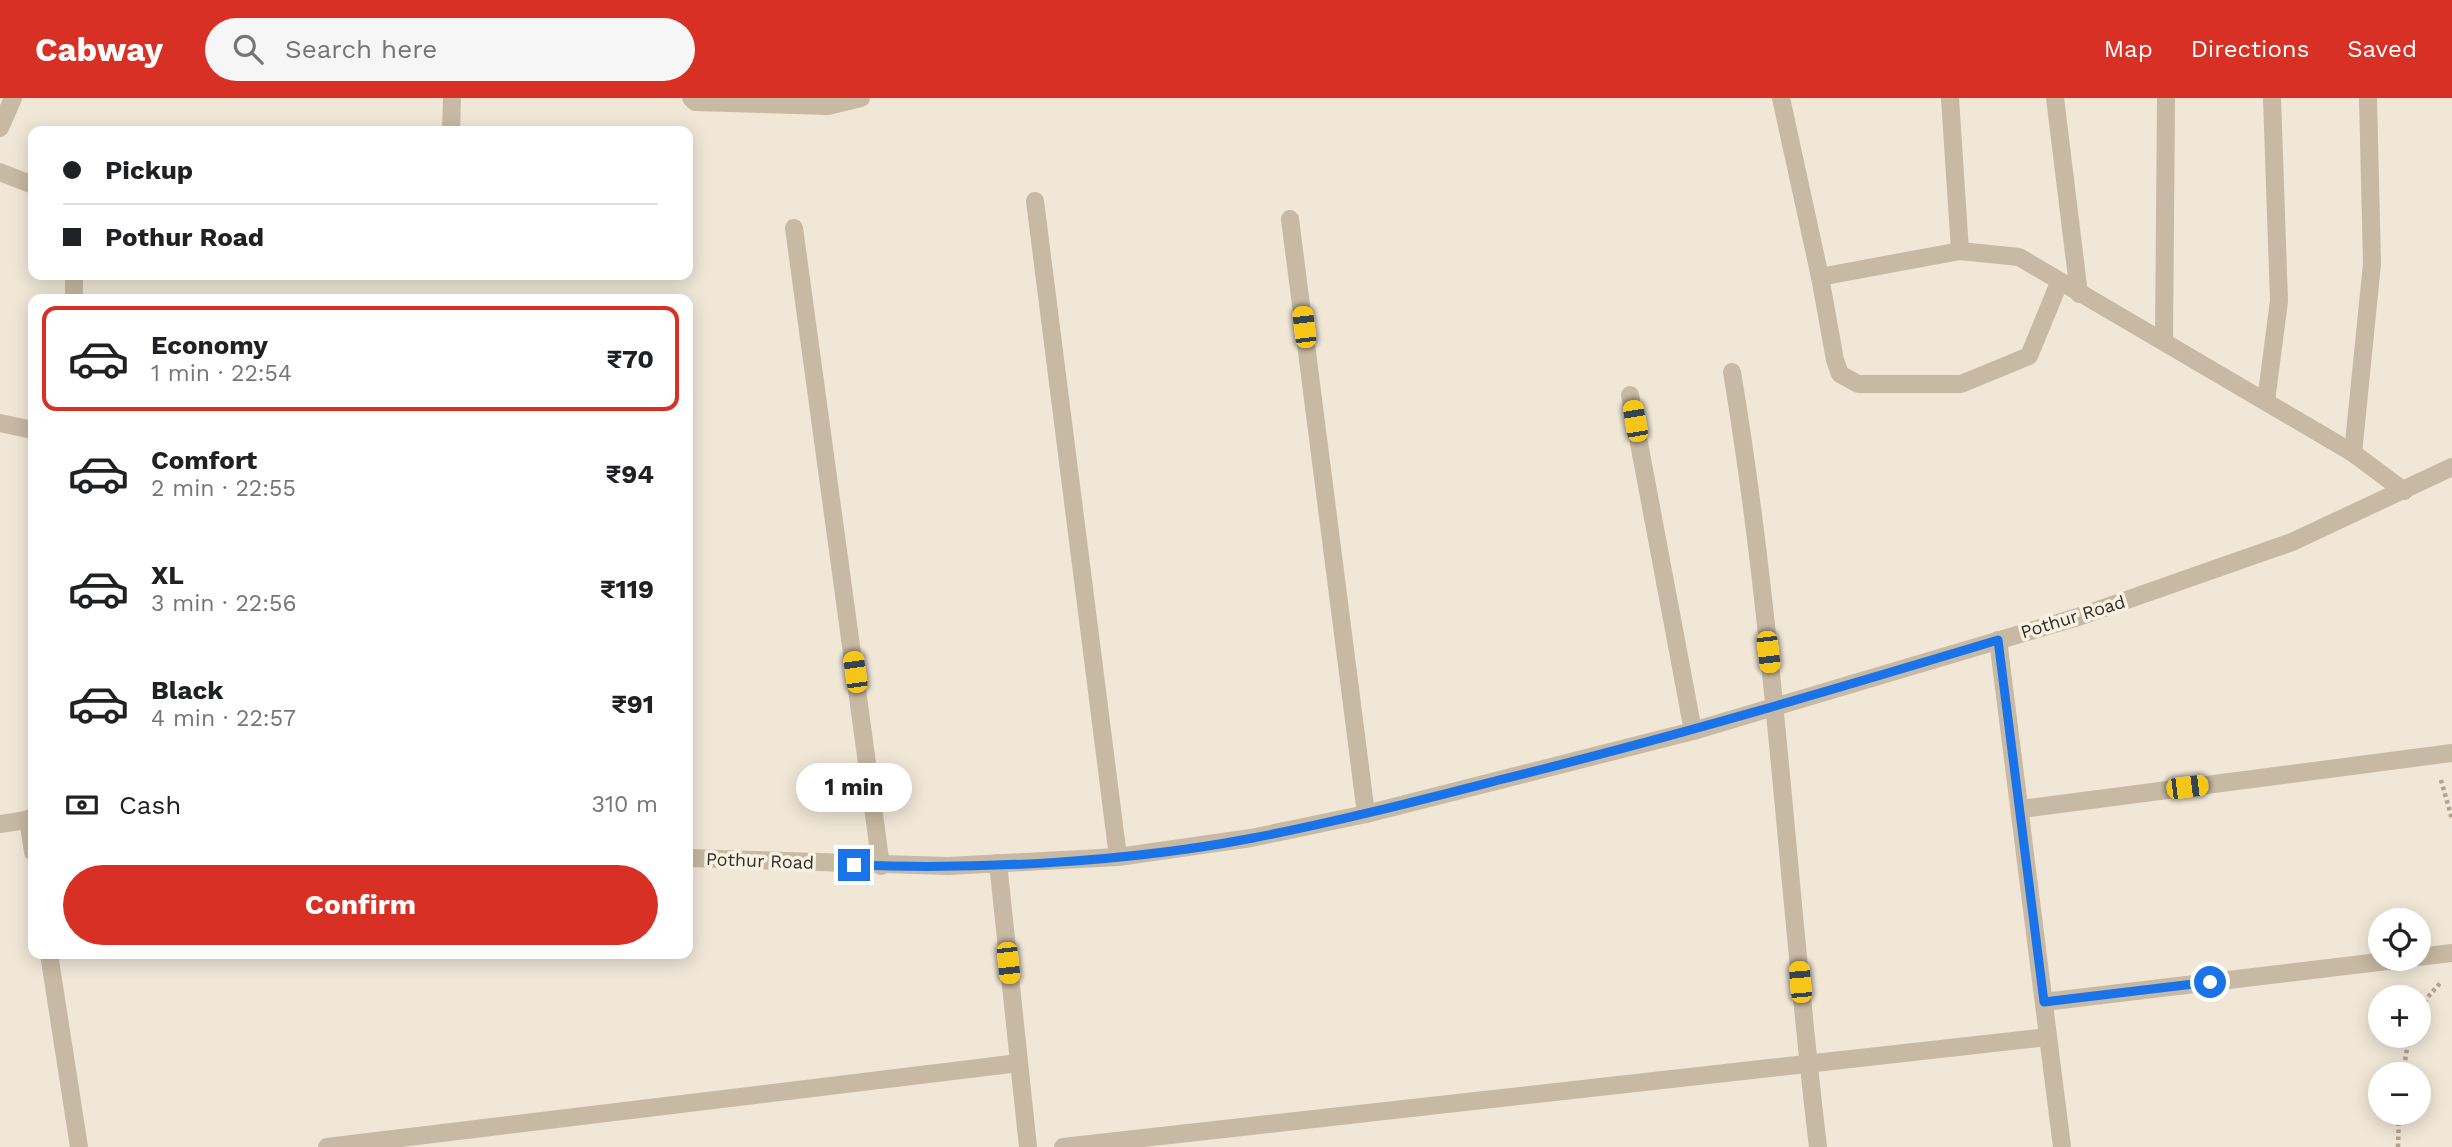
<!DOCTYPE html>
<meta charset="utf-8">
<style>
:root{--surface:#fff;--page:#f6f6f6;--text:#202124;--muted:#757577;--line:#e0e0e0;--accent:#d93025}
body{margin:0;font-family:"Work Sans",sans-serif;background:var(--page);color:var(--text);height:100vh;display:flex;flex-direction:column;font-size:26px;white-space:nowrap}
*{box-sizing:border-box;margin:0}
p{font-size:23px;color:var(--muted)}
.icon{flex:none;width:38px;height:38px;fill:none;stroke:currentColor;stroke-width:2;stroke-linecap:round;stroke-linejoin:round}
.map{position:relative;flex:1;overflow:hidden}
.sheet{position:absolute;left:28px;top:196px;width:665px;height:665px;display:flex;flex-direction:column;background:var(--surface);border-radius:14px;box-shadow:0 4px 18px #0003}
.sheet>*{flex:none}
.top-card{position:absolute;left:28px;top:28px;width:665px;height:154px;border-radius:14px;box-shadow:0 4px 18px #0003;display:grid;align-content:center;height:154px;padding:0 35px;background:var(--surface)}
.tools{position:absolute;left:2368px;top:810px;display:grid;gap:14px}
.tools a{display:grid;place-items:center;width:63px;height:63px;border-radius:50%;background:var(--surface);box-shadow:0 4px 18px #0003;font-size:35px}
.end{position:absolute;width:32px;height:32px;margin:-16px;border:9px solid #1a73e8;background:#fff;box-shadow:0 0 0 4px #fff}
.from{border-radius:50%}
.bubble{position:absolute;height:49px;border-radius:24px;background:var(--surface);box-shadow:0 4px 18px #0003;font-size:23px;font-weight:700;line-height:49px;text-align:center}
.car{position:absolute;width:21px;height:42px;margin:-21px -10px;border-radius:9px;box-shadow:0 0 5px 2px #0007;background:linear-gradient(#f5c518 24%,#345 0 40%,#f5c518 0 76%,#345 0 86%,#f5c518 0)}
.top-card b{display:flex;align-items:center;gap:24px;height:66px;font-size:26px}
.top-card b+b{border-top:2px solid var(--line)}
.top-card i{width:18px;height:18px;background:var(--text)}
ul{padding:12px 0 0;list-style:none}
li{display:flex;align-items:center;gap:21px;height:105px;margin:0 14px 10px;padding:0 21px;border:4px solid transparent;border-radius:14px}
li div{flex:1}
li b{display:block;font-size:26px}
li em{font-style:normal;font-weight:700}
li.on{border-color:var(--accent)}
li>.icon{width:63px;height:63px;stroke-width:1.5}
.pay{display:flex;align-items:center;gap:18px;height:77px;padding:0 35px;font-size:26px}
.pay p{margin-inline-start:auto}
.action{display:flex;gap:14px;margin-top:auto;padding:14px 35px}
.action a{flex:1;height:80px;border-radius:42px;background:var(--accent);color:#fff;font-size:28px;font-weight:700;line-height:80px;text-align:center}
header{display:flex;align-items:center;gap:42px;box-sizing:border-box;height:98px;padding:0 35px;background:var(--accent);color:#fff}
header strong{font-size:33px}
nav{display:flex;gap:38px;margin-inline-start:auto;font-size:24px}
.search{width:490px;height:63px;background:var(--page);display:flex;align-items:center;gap:18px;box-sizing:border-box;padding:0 24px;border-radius:38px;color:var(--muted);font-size:26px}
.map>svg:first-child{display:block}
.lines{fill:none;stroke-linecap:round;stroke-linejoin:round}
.path{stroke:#b3a38d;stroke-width:4.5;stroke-dasharray:3.5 3.5;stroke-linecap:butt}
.minor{stroke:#c7b9a3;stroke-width:18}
.route{stroke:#1a73e8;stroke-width:9}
.labels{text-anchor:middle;stroke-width:7;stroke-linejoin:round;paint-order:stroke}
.street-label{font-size:18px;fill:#332b25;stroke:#f8f1e2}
</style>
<header>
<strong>Cabway</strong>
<div class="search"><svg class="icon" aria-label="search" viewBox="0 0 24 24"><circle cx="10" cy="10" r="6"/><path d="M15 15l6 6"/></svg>Search here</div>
<nav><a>Map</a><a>Directions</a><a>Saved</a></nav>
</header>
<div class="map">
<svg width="2452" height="1049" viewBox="0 0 2452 1049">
<rect width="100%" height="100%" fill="#f0e7d7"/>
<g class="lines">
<g class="path">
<path d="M2441,682L2452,721"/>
<path d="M2418,917L2427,900L2442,883"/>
<path d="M2403,976L2409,938"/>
<path d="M2398,1049L2399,1015"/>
</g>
<g class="minor">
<path d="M691,0L695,4L828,8L861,0"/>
<path d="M1781,0L1820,179"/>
<path d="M1950,0L1960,153"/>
<path d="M2055,0L2079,196"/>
<path d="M0,30L13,0"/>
<path d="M451,33L452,0"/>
<path d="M0,74L33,87"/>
<path d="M1035,103L1118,759"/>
<path d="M1290,121L1366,716"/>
<path d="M794,130L881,768"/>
<path d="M2059,185L2029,258L1961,286H1858L1840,276L1835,262L1820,179L1960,153L2019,159L2353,355L2404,393"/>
<path d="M74,201V177"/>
<path d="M2164,244L2166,0"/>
<path d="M1732,274C1775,531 1787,791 1818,1049"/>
<path d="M1630,297L1693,633"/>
<path d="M2266,303L2279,203L2272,0"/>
<path d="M0,325L33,332"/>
<path d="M2353,355L2372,166L2368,0"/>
<path d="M1998,542L2062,1049"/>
<path d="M2021,711L2452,655"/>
<path d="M28,721L33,754"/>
<path d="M0,726L33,721"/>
<path d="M688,760L948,768L1118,759L1251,740L1366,716L1693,633L2081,518L2292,444L2452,369"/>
<path d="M998,765L1028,1049"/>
<path d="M49,856L79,1049"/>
<path d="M2418,859L2452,855"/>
<path d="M2044,904L2404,861"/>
<path d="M327,1049L1019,965"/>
<path d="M1063,1049L2048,939"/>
</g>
</g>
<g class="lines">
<path class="route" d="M854,767C980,772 1129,764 1253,740C1336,724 1417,703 1499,682C1667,641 1832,592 1998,542L2044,904L2210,884"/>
</g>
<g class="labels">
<g class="street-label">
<text transform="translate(2073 519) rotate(-17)" y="6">Pothur Road</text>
<text transform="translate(760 763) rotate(2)" y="6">Pothur Road</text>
</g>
</g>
</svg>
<div class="tools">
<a><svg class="icon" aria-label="locate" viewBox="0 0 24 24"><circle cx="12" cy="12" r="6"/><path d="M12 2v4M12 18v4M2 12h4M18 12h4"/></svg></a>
<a>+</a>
<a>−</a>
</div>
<i class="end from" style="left:2210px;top:884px"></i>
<i class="end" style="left:854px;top:767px"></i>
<div class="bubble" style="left:796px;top:665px;width:116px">1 min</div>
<i class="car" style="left:1304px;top:229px;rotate:353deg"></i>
<i class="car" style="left:1635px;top:323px;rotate:350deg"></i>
<i class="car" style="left:1768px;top:554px;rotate:173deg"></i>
<i class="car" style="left:855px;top:574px;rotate:352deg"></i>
<i class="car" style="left:2187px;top:689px;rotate:83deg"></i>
<i class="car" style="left:1008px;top:865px;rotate:174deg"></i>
<i class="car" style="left:1800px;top:884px;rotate:355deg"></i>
<div class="top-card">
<b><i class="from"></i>Pickup</b>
<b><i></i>Pothur Road</b>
</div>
<section class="sheet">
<ul>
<li class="on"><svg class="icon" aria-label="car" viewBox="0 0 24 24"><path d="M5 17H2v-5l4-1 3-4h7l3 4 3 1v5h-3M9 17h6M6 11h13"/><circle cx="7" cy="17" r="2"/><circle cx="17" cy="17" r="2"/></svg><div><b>Economy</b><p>1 min · 22:54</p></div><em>₹70</em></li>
<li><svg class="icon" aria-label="car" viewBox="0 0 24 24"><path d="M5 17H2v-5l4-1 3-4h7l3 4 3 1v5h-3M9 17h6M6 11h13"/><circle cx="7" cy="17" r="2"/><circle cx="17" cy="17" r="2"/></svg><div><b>Comfort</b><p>2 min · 22:55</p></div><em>₹94</em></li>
<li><svg class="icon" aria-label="car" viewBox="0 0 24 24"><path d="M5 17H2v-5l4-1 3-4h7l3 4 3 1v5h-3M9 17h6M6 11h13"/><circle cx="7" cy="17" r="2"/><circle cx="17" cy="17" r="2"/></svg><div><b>XL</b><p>3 min · 22:56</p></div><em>₹119</em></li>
<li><svg class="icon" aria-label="car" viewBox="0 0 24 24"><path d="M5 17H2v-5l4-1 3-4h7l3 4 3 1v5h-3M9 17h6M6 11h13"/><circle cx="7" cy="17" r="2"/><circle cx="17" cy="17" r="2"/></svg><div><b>Black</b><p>4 min · 22:57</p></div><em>₹91</em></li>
</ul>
<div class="pay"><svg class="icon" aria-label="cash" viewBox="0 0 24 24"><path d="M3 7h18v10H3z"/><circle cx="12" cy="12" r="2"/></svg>Cash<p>310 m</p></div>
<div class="action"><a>Confirm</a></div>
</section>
</div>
